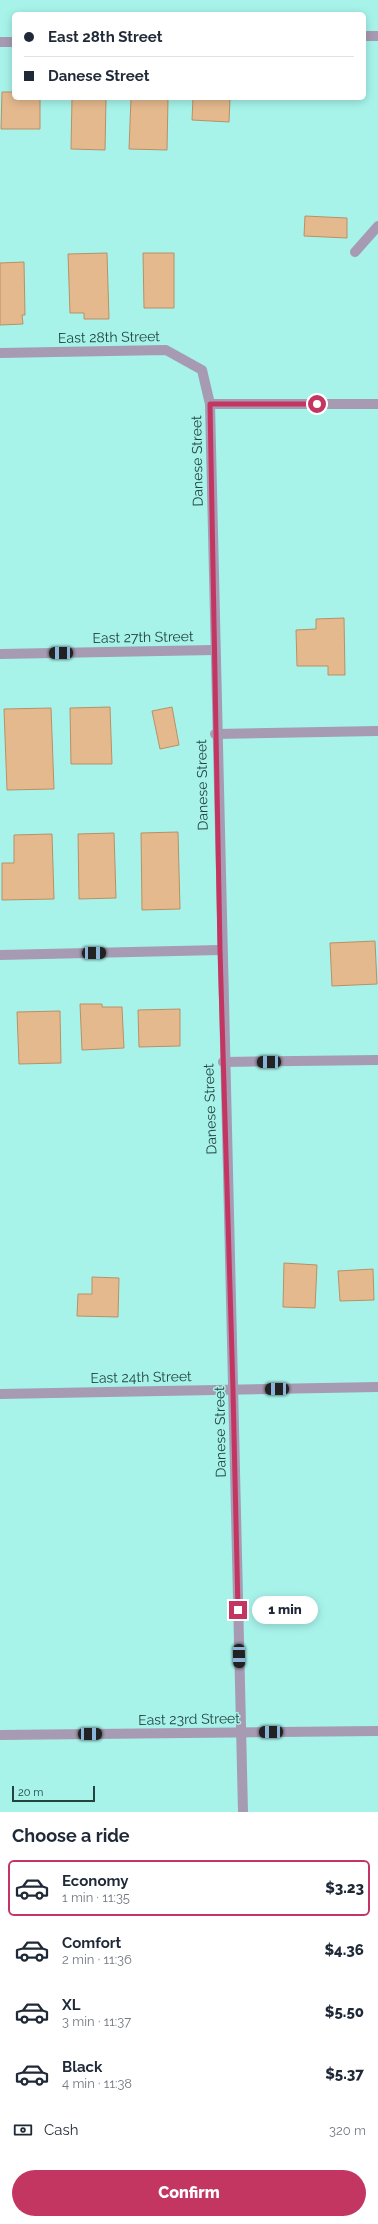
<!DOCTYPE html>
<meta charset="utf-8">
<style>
:root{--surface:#fff;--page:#f6f6f7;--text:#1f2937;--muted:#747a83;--line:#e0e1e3;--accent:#c43662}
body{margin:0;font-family:Raleway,sans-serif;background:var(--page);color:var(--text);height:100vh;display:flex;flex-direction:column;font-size:15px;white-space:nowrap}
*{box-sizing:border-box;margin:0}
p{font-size:13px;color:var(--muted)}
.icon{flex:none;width:22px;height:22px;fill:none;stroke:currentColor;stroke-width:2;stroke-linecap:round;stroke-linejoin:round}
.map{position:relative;height:1812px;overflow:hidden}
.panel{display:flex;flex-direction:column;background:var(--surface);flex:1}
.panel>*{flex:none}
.top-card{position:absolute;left:12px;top:12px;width:354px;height:88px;border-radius:6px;box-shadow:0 2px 10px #0003;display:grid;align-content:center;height:88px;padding:0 12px;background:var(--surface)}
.scale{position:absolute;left:12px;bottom:10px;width:83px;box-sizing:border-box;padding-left:4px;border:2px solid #24433f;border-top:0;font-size:11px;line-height:14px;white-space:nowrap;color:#24433f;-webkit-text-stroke:3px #a7f3ea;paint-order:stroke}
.end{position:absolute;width:18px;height:18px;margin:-9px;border:5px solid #c43662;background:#fff;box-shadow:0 0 0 2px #fff}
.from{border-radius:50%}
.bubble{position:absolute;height:28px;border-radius:14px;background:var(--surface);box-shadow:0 2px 10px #0003;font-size:13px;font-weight:800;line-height:28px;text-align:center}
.car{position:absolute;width:12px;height:24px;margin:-12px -6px;border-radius:5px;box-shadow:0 0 3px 1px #0007;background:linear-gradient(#222 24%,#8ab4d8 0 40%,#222 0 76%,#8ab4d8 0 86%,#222 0)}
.top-card b{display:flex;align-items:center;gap:14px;height:38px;font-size:15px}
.top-card b+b{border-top:1px solid var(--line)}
.top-card i{width:10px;height:10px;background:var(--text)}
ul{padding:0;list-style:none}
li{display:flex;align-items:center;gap:12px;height:56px;margin:0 8px 6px;padding:0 4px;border:2px solid transparent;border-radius:6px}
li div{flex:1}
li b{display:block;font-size:15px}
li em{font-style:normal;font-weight:800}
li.current{border-color:var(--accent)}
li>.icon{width:36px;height:36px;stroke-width:1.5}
h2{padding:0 12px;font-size:18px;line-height:48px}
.pay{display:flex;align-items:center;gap:10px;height:44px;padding:0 12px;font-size:15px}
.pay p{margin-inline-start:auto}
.button{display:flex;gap:8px;margin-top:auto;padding:8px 12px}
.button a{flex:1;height:46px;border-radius:24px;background:var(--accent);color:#fff;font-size:16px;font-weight:800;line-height:46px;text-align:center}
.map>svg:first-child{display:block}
.building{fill:#e4b98e;stroke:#b99066}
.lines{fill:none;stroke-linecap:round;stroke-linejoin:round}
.lane{stroke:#a69bb2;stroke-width:10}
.street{stroke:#a69bb2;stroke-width:10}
.route{stroke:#c43662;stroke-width:5}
.labels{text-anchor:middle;stroke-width:3;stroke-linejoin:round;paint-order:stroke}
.street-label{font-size:14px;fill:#24433f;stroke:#a7f3ea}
</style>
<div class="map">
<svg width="378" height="1812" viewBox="0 0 378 1812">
<rect width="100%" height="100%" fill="#a7f3ea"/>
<g class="building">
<path d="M2,92H14V98H40V129H1Z"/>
<path d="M72,98H106L105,150L71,149Z"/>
<path d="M131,98H168L167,150L129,149Z"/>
<path d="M193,98H230L229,122L192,120Z"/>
<path d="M305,216L347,218V238L304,236Z"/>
<path d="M107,253L109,319H84V313H70L68,254Z"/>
<path d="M143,253H174V308H144Z"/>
<path d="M24,262L25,315H22L23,324L0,325V263Z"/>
<path d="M344,618L345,675H328V666H297L296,630L316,629V619Z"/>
<path d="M110,707L112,764H71L70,708Z"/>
<path d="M172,707L179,745L160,749L152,711Z"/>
<path d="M51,708L54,789L7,790L4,709Z"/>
<path d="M178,832L180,909L142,910L141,833Z"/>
<path d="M114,833L116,898L79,899L78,834Z"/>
<path d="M52,834L54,899L2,900V863H14V835Z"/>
<path d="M375,941L377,984L332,986L330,943Z"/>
<path d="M80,1004H102V1007H122L124,1048L82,1050Z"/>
<path d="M180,1009V1046L139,1047L138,1010Z"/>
<path d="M60,1011L61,1063L19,1064L17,1012Z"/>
<path d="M284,1263L317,1265L315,1308L283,1307Z"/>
<path d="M373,1269L374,1300L340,1301L338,1271Z"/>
<path d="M92,1277L119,1278L118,1317L77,1316L78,1294H92Z"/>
</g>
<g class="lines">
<path class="lane" d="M355,252L378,226"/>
<g class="street">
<path d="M364,36H378"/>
<path d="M0,42H14"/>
<path d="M0,353L166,350L202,370L210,404C217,874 232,1343 243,1812"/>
<path d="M210,404H378"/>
<path d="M0,654L214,650"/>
<path d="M215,734L378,731"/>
<path d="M0,955L220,950"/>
<path d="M223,1062L378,1060"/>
<path d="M0,1394L378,1387"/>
<path d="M0,1735L378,1731"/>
</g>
</g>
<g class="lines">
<path class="route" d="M238,1610L233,1390L220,950L210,404H317"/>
</g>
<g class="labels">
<g class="street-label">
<text transform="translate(109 337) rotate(-1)" y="5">East 28th Street</text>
<text transform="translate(197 461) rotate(-91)" y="5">Danese Street</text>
<text transform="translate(143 637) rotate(-1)" y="5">East 27th Street</text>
<text transform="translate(202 785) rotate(-91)" y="5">Danese Street</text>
<text transform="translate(210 1109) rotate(-92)" y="5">Danese Street</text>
<text transform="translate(141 1377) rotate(-1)" y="5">East 24th Street</text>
<text transform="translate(220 1432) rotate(-91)" y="5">Danese Street</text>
<text transform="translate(189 1719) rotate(-1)" y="5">East 23rd Street</text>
</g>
</g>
</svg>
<div class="scale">20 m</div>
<i class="end from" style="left:317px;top:404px"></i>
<i class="end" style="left:238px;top:1610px"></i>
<div class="bubble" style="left:252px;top:1596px;width:66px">1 min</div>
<i class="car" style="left:61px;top:653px;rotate:269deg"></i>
<i class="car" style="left:94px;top:953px;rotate:89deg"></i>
<i class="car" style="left:269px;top:1062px;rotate:269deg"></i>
<i class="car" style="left:277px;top:1389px;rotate:269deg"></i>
<i class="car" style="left:239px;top:1656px;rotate:179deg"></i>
<i class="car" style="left:271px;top:1732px;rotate:269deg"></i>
<i class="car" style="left:90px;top:1734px;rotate:90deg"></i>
<div class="top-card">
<b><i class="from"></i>East 28th Street</b>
<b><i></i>Danese Street</b>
</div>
</div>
<section class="panel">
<h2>Choose a ride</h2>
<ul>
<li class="current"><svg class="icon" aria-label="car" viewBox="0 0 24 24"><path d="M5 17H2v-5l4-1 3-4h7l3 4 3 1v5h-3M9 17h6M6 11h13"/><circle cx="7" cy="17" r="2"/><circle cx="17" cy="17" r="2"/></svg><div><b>Economy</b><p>1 min · 11:35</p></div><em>$3.23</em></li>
<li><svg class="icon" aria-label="car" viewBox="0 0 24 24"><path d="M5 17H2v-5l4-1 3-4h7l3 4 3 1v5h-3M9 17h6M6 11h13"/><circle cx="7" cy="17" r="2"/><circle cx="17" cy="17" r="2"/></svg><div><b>Comfort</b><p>2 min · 11:36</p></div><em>$4.36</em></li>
<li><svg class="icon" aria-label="car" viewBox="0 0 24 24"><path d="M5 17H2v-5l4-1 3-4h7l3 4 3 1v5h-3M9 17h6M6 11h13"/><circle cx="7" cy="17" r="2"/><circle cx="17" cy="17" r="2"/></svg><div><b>XL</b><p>3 min · 11:37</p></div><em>$5.50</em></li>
<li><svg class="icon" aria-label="car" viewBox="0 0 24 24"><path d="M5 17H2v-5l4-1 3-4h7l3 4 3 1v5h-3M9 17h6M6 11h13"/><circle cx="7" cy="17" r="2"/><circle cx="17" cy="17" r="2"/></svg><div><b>Black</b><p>4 min · 11:38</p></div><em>$5.37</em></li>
</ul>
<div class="pay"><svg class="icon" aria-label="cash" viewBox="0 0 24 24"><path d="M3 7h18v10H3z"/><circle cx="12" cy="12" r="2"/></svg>Cash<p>320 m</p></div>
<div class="button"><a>Confirm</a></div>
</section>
